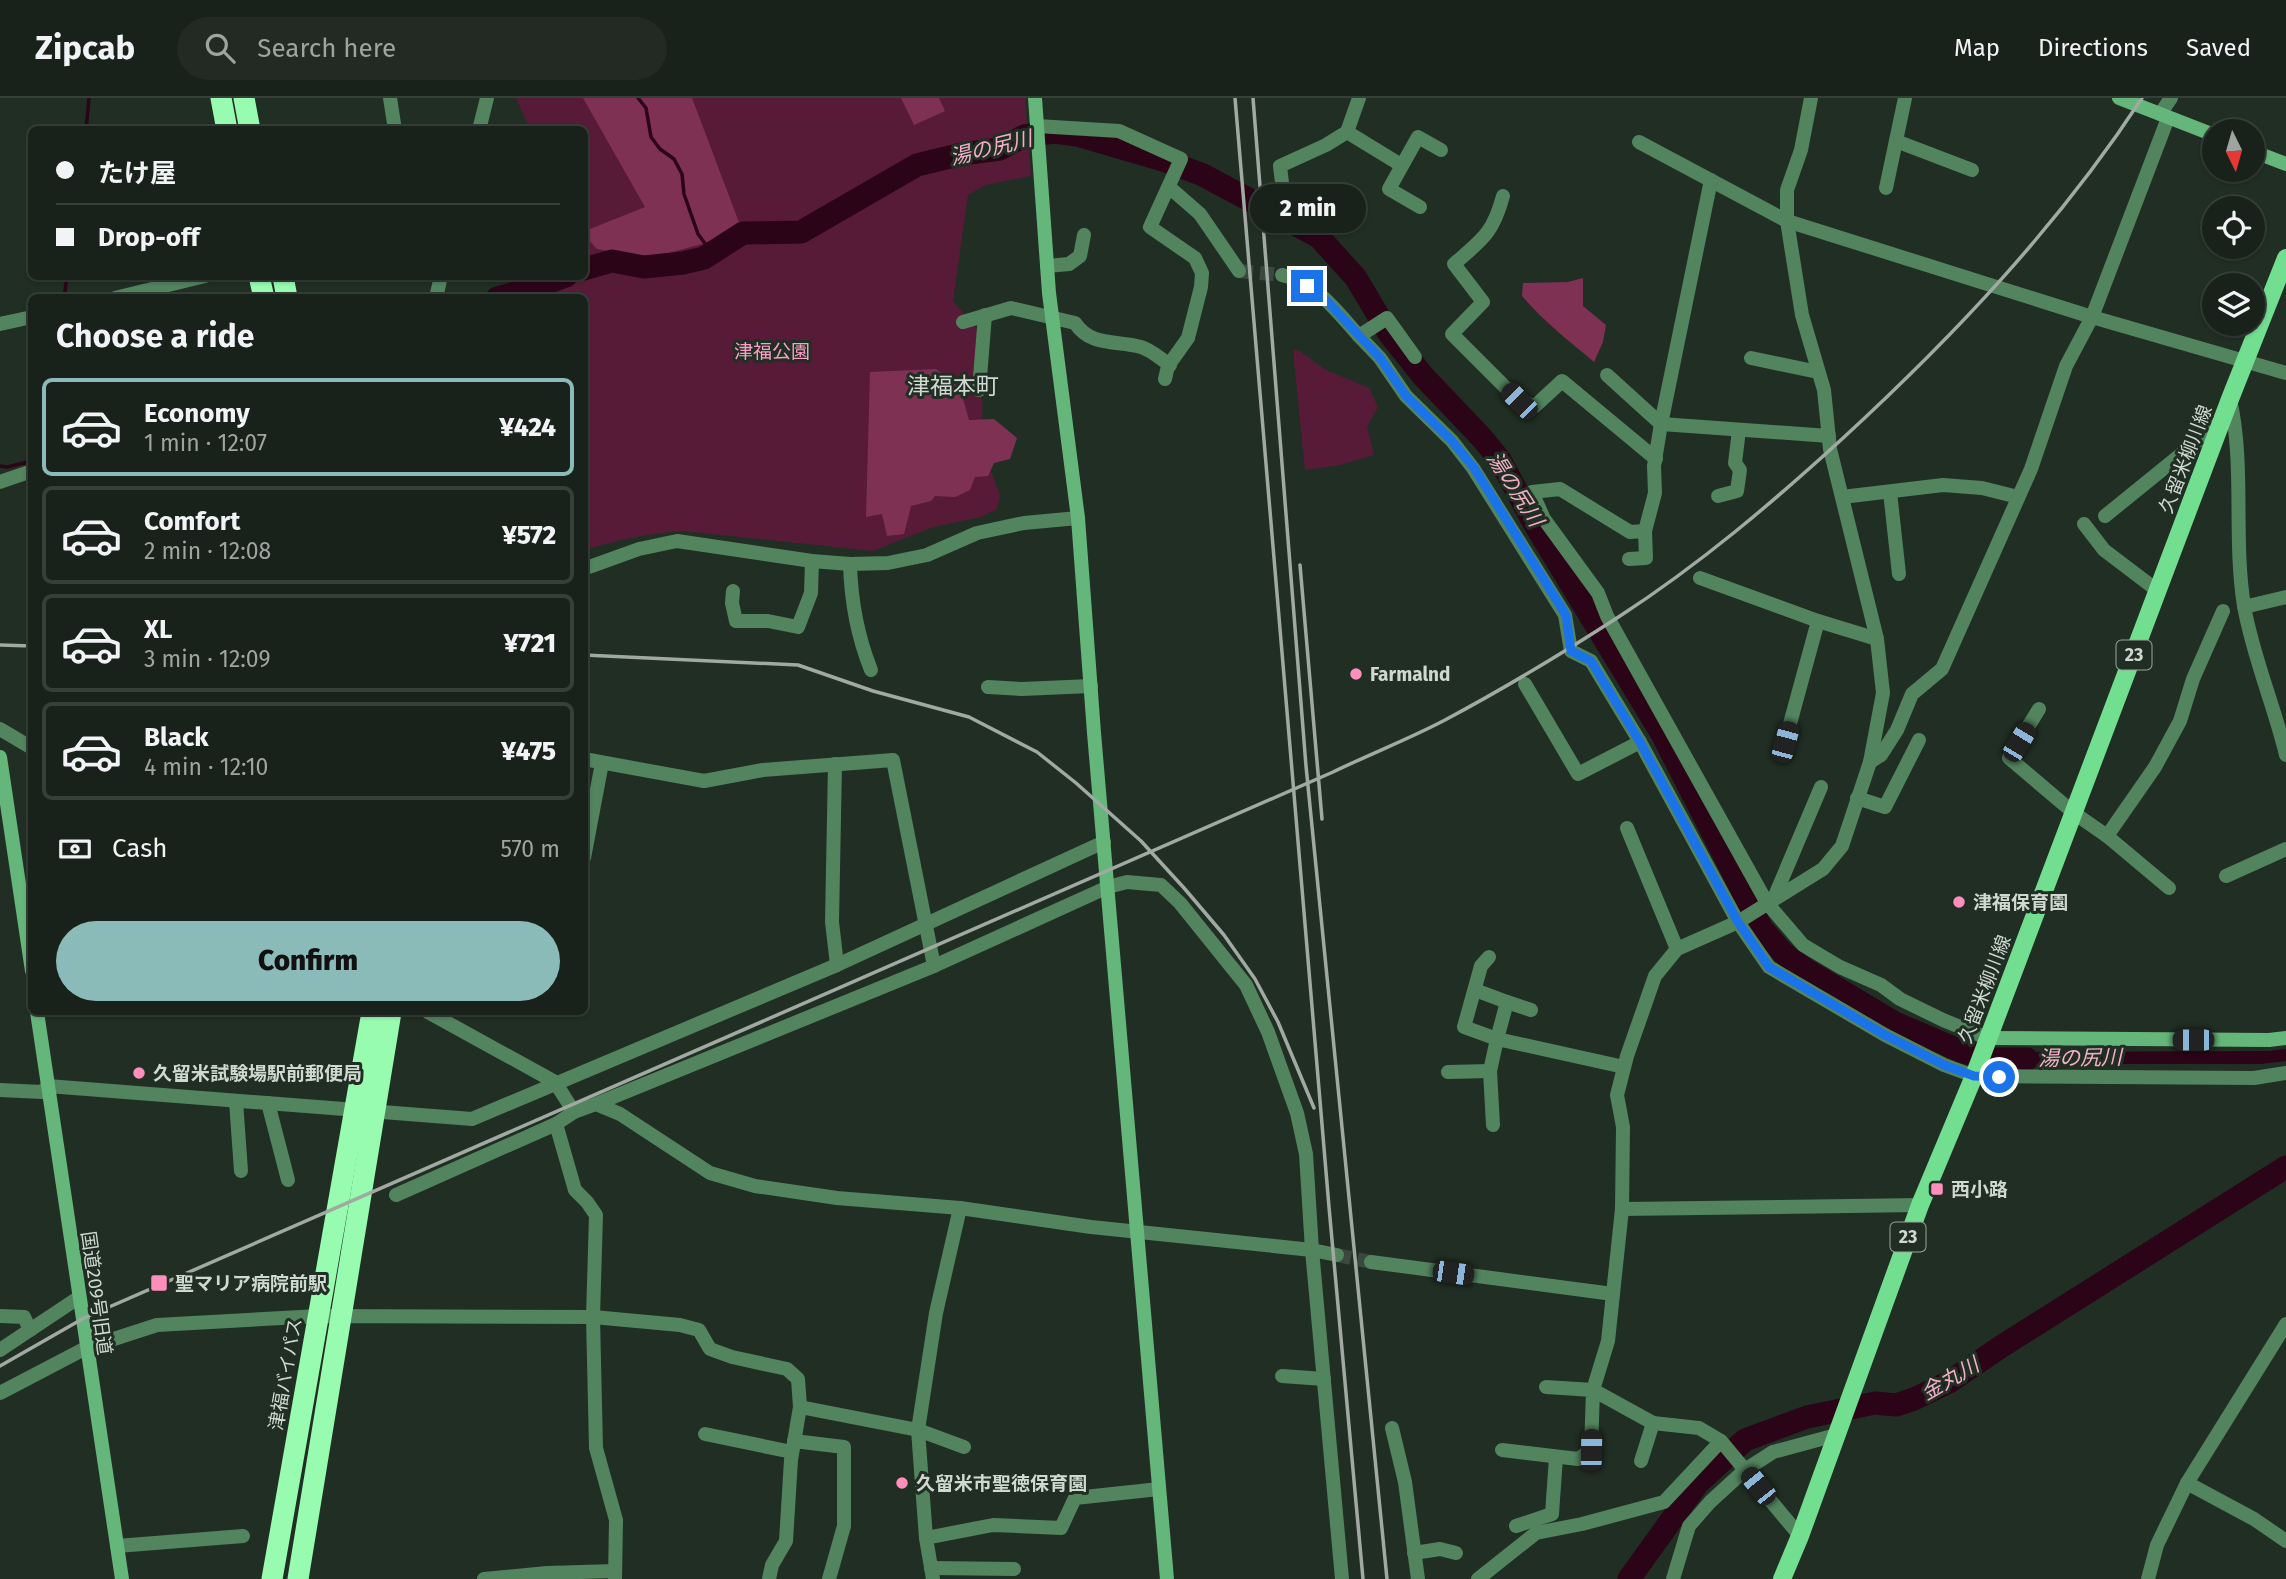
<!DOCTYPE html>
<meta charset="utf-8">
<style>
:root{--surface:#19221a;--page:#222a23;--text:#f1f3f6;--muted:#9fa4a2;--line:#373f39;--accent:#8bbbb9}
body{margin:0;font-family:"Fira Sans","Noto Sans JP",sans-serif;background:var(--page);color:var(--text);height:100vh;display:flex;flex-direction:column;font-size:26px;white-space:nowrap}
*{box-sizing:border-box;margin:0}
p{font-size:23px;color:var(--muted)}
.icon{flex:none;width:38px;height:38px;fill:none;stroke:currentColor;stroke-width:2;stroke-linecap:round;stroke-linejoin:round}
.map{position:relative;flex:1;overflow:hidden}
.sheet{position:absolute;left:28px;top:196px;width:560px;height:721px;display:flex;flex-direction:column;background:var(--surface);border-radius:10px;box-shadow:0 2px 5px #0004,0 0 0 2px var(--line)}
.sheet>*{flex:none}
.banner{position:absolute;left:28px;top:28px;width:560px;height:154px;border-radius:10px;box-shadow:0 2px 5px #0004,0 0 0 2px var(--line);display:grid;align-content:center;height:154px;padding:0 28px;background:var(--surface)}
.needle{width:46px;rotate:175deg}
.controls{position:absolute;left:2202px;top:21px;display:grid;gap:14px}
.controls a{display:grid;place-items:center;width:63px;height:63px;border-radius:50%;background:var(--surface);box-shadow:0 2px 5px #0004,0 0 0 2px var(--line);font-size:35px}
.end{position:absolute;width:32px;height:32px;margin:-16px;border:9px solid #1a73e8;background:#fff;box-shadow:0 0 0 4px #fff}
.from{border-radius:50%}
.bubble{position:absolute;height:49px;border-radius:24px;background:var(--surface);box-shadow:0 2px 5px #0004,0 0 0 2px var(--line);font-size:23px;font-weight:800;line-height:49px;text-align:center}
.car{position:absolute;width:21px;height:42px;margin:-21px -10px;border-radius:9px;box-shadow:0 0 5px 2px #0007;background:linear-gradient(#222 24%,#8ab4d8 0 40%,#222 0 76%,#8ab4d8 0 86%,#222 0)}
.banner b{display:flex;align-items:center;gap:24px;height:66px;font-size:26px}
.banner b+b{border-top:2px solid var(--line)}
.banner i{width:18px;height:18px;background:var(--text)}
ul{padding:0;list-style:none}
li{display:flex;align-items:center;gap:21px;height:98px;margin:0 14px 10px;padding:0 14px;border:4px solid var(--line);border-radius:10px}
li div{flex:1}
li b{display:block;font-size:26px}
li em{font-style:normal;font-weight:800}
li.active{border-color:var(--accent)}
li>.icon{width:63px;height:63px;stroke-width:1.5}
h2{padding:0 28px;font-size:32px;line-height:84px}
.pay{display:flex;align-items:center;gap:18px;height:77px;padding:0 28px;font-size:26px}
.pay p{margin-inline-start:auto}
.button{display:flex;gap:14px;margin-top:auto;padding:14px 28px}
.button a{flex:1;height:80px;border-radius:42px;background:var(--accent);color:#111;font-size:28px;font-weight:800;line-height:80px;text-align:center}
header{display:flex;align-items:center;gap:42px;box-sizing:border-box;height:98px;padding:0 35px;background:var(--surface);border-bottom:2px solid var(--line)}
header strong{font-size:33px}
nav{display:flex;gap:38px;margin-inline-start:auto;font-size:24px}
.search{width:490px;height:63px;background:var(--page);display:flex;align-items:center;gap:18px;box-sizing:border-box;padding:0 24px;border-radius:38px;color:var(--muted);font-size:26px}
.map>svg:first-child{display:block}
.green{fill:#581b37}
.forest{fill:#7f3154}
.water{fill:#2b0417}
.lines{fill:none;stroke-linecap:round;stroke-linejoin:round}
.stream{stroke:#2b0417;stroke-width:3.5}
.river{stroke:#2b0417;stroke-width:23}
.street-tunnel{stroke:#3b483d;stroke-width:14;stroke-dasharray:14 7;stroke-linecap:butt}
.street{stroke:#52845e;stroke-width:14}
.secondary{stroke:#65b67a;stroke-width:14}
.primary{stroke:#72de90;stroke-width:18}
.highway{stroke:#97fbb0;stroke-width:21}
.rail{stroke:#a0aaa2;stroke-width:3.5}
.route{stroke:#1a73e8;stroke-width:9}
.poi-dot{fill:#fe8ebc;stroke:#212e23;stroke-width:2.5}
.labels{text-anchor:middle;stroke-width:6;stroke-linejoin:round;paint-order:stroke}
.shield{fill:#212e23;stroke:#9ba59d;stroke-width:2}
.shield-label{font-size:18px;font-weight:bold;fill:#cfd8d1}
.park-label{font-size:19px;fill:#fa9fc3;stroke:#212e23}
.street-label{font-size:19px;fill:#cfd8d1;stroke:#212e23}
.poi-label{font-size:19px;font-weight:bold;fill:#cfd8d1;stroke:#212e23;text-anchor:start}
.water-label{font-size:21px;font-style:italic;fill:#f3aec8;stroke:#212e23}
.quarter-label{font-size:23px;fill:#cfd8d1;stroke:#212e23}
</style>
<header>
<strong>Zipcab</strong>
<div class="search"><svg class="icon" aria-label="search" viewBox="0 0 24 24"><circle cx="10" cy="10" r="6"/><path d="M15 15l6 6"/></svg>Search here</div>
<nav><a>Map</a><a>Directions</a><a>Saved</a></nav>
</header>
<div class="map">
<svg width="2286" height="1481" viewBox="0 0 2286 1481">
<rect width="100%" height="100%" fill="#212e23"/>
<g class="green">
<path d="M516,0H1025L1031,78L985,87L968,97L953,203L981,236L983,352L1000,397L997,411L981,419L933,429L873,453L683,433C649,435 617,442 585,452L584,200L537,199L556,179L584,178V32L530,31Z"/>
<path d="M1293,251L1300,253L1324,271L1369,290L1378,309L1367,329L1374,357L1340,367L1305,372Z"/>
</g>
<g class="forest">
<path d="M583,0H692L743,135L650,160L597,151L585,138V133L645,109Z"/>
<path d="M901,0H939L945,13L914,27Z"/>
<path d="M1583,180V208L1606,227L1603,244L1594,264C1569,243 1543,223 1522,198L1523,185L1568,184Z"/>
<path d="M936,271L960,290L969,322L994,321L1017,340L1010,361L994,365L988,378L975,379L970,392L955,399L935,398L931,403L911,408L904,436L887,438L882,416L866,419L870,274Z"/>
</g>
<path class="water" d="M2286,951V963L2261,966H1995L1999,954L2269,953Z"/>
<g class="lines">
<g class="stream">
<path d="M638,0L646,10L651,39L660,51L674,61L682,76L684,96L698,136L712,155"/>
<path d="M86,32L89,0"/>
<path d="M64,200L67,178"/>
<path d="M0,368L7,369L32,363"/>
</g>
<g class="river">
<path d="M584,171L612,163L644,169L683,165L704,160L743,135L801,134L917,67L962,56L1000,51L1024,38L1054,34L1077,37L1166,63L1203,77L1319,139L1356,180L1388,234L1423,278L1482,340L1500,362L1534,425L1662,636L1762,831L1783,855L1805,871L1895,925L1963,954L1992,961H2027"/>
<path d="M497,200L533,190L566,178"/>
<path d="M1629,1481L1698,1385L1745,1342L1807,1319L1875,1305L1896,1307L1914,1301L1949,1284L2002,1248L2286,1069"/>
</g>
<g class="street-tunnel">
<path d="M1239,173L1282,177"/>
<path d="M1337,1157L1371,1164"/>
</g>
<g class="street">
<path d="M390,0L395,32"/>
<path d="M1359,0L1347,34L1401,67"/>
<path d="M2160,16L2171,0"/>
<path d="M1037,28L1119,33L1181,61L1150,129L1195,160L1202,175L1201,189L1188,240L1168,268L1165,281"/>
<path d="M479,32L487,0"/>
<path d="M1896,43L1972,72"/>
<path d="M1639,44L1787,123L2092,219L2286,275"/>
<path d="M1169,89L1200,116L1239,173"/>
<path d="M1886,90L1905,0"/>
<path d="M1503,98C1493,135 1483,141 1454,166L1483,204L1452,236L1519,303L1535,308L1562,283L1656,361"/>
<path d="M1420,109L1389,91L1418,39L1441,52"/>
<path d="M1285,110L1280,68L1326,47L1347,34"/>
<path d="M1047,168L1069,166L1080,158L1084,137"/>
<path d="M1282,177C1315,183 1338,215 1359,238L1387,220L1415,259"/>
<path d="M115,200L205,178"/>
<path d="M436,200L441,178"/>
<path d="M963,224L1011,210L1075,225C1091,249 1116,242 1141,249C1151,252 1161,261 1170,267"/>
<path d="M0,226L32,219"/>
<path d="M1359,238L1380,260L1406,298L1452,343L1473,370L1565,517L1571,553L1591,563L1640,644L1738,824L1769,869L1885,937L1944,967L1974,978L2254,980L2286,975"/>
<path d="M1751,260L1818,274"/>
<path d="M1607,277L1661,326L1829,338"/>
<path d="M979,292L985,217"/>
<path d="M2230,301C2245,369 2233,440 2244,508C2253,559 2274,607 2286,657"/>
<path d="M0,384L32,373"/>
<path d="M1890,394L1899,476"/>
<path d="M1718,398L1737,393L1740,372L1735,365L1739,332"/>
<path d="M1842,399L1943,387L1982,390L2018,399"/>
<path d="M2105,418L2221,324"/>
<path d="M2084,426L2104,452L2158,493"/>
<path d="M1645,433L1630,434L1560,391L1532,394L1544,421L1598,495L1607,518L1767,805L1803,847L1840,869L1881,887L1900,901L1943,922L1987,940"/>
<path d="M1629,461L1646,460L1645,433L1655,395L1654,368L1661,326L1711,82"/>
<path d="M850,466C851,503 857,537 871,572"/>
<path d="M584,467L589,469L639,451L677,443L812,463L850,466L888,465L927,457L977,435L1024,425L1078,420"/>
<path d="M1700,480L1818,523L1877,541"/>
<path d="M733,493L732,505L736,523H768L798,529L811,495L812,463"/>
<path d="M2244,509L2286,499"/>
<path d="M1525,586L1578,676L1640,644"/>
<path d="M988,589L1022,591L1091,588"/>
<path d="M2039,611L2009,660L2074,715L2107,738L2169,790"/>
<path d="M0,631L32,650"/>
<path d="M1785,644L1818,523"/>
<path d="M584,661L704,683L763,672L893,662L934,868"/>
<path d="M1870,664L1881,657L1897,632L1912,596L1942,571L2031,371L2066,268L2092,219L2168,20"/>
<path d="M835,666L832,824L837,867"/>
<path d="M1857,700L1885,709L1919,642"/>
<path d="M1627,730L1677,851"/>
<path d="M2107,738L2155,669L2180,623L2193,581L2223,513"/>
<path d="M584,760L602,665"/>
<path d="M2226,778L2286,751"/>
<path d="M1774,800L1821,689"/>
<path d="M1489,859L1481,868L1464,929L1497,941L1507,904L1531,912"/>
<path d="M1475,892L1507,904"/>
<path d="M428,914L555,984L574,1014"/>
<path d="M1448,974L1490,973"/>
<path d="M0,992L42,994L48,988L472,1021L837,867L1104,744"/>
<path d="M236,1003L241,1073"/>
<path d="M268,1005L288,1082"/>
<path d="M596,1006L934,868L1108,789L1127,784L1161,787L1180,805L1246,887L1268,934L1297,1015L1306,1056L1312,1152L1342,1481"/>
<path d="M1493,1027L1490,973L1497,941L1624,969"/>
<path d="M396,1097L556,1026"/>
<path d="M1622,1111L1920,1107"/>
<path d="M1371,1164L1613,1196"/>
<path d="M0,1218L24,1219L30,1232"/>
<path d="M0,1252L78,1200"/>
<path d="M1282,1278L1324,1281"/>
<path d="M0,1295L86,1250L157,1227L319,1218L593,1219L680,1227L699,1232L710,1251L732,1259L787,1271L798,1281L800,1309L791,1362L786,1443L772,1467L769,1481"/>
<path d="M800,1309L918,1332L964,1349"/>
<path d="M1392,1330L1405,1384L1418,1481"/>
<path d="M705,1336L792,1354"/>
<path d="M794,1343L844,1349V1428L829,1481"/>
<path d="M1502,1352L1578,1361L1591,1352L1593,1292L1546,1289"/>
<path d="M1641,1363L1653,1325"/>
<path d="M2187,1385L2254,1421L2286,1443"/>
<path d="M1516,1428L1552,1416L1556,1359"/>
<path d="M1800,1438L1721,1343L1699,1330L1653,1325L1593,1292L1608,1243L1622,1111L1623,1029L1617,997L1627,958L1655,878L1677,851L1738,824L1823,771L1842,748L1870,664L1883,595L1877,541L1830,351L1824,292L1802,217L1787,123V92L1801,52L1811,0"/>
<path d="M926,1440L993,1427L1061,1430L1075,1400L1159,1391"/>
<path d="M117,1448L243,1438"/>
<path d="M1414,1455L1440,1451L1456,1455"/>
<path d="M931,1470L1014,1471"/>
<path d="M484,1481L547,1475L615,1473"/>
<path d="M615,1481L616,1422L596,1350L593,1219L596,1117L587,1104L575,1092L556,1026L574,1014L596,1006L620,1016L710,1075L755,1088L837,1100L960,1110L1091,1129L1312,1152L1337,1157"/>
<path d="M933,1481L926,1440L918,1332L936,1215L960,1110"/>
<path d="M1478,1481L1536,1435L1582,1426L1664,1404L1721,1343"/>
<path d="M1673,1481L1689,1428L1710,1404L1745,1372L1773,1354L1836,1337"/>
<path d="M2148,1481L2157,1447L2187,1385L2286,1226"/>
</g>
<g class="secondary">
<path d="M1035,0L1049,195L1078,420L1094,635L1167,1481"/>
<path d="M2119,0L2214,37"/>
<path d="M2252,53L2286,66"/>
<path d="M0,659L32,873"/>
<path d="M37,914L122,1481"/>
<path d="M1987,940L2269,942L2286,940"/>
</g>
<path class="primary" d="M1782,1481L1800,1438L1920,1107L1974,978L2230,301L2286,160"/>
<g class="highway">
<path d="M221,0L227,32"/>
<path d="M244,0L250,32"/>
<path d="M259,178L264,200"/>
<path d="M283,178L287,200"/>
<path d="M272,1481L372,914"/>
<path d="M298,1481L391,914"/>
</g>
<g class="rail">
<path d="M1235,0L1329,1109L1363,1481"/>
<path d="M1253,0L1306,668L1387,1481"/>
<path d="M1300,467L1322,721"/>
<path d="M0,547L32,548"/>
<path d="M584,557L798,567L873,593L969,619L1037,654L1076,685L1141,743L1184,790L1224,837L1255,881L1278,924L1314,1010"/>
<path d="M0,1268L84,1220L1333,674C1370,656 1409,641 1445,622C1505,590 1563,555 1620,518C1700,466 1772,405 1842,341C1953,239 2059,127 2142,0"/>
</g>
</g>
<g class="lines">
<path class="route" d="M1307,188L1327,203L1380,260L1406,298L1452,343L1474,370L1566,517L1571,553L1591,563L1640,644L1738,824L1769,869L1885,937L1944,967L1974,978L1999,979"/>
</g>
<g class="poi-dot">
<circle cx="1356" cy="576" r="7"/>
<circle cx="1959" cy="804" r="7"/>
<circle cx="139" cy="975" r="7"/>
<rect x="1930" y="1084" width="14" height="14" rx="3.5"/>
<rect x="150" y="1176" width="18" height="18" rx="3.5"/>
<circle cx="902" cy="1385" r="7"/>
</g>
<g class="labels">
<g class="shield">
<rect x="2116.5" y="542.5" width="35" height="29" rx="5"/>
<rect x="1890.5" y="1124.5" width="35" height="29" rx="5"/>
</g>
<g class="shield-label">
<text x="2134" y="563">23</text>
<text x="1908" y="1145">23</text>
</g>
<g class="park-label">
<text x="772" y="260">津福公園</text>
</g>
<g class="street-label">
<text transform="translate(2185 361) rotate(-69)" y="7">久留米柳川線</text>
<text transform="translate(1984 891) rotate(-69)" y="7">久留米柳川線</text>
<text transform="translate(97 1195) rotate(82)" y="7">国道209号旧道</text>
<text transform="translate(285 1276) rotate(-80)" y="7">津福バイパス</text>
</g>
<g class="poi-label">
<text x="1370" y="583">Farmalnd</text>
<text x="1973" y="811">津福保育園</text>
<text x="153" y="982">久留米試験場駅前郵便局</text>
<text x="1951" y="1098">西小路</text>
<text x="175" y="1192">聖マリア病院前駅</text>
<text x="916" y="1392">久留米市聖徳保育園</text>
</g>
<g class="water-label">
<text transform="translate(991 50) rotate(-14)" y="7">湯の尻川</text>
<text transform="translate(1515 391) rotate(57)" y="7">湯の尻川</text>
<text transform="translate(2080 960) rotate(-1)" y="7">湯の尻川</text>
<text transform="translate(1950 1281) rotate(-30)" y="7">金丸川</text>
</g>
<g class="quarter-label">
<text x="953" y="296">津福本町</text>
</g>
</g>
</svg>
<div class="controls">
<a><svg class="needle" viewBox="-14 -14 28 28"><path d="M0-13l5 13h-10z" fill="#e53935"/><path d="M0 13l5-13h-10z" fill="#9fa4a2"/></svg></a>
<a><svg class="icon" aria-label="locate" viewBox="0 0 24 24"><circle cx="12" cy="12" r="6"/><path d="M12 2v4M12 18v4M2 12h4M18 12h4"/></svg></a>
<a><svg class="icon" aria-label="layers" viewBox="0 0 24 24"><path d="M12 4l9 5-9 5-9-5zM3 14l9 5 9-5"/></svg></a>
</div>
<i class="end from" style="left:1999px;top:979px"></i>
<i class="end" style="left:1307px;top:188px"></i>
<div class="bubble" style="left:1250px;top:86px;width:116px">2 min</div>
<i class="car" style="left:1519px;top:303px;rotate:315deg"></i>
<i class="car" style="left:1785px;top:644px;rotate:15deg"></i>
<i class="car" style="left:2019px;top:644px;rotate:31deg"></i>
<i class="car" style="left:2193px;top:942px;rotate:270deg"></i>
<i class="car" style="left:1453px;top:1175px;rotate:98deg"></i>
<i class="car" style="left:1591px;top:1352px;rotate:1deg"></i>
<i class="car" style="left:1758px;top:1388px;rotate:321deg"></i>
<div class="banner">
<b><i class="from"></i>たけ屋</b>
<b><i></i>Drop-off</b>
</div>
<section class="sheet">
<h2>Choose a ride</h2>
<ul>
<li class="active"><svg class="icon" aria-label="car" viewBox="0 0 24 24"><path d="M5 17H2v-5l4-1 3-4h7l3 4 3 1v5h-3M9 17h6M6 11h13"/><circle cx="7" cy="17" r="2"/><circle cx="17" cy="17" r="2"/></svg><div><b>Economy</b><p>1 min · 12:07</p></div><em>¥424</em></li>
<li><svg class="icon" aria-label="car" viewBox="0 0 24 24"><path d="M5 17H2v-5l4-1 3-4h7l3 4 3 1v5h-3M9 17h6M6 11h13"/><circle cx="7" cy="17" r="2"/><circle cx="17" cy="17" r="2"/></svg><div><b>Comfort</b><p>2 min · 12:08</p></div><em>¥572</em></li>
<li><svg class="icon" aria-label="car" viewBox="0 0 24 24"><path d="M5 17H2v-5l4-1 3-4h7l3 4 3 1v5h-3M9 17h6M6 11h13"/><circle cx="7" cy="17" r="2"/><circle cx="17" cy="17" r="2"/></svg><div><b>XL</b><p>3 min · 12:09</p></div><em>¥721</em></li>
<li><svg class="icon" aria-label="car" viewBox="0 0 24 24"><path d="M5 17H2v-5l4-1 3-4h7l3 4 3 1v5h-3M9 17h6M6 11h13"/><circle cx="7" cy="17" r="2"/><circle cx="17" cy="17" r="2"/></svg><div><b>Black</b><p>4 min · 12:10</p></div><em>¥475</em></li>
</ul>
<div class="pay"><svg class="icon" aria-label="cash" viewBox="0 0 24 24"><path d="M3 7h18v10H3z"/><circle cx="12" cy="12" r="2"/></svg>Cash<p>570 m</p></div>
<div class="button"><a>Confirm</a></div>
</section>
</div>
